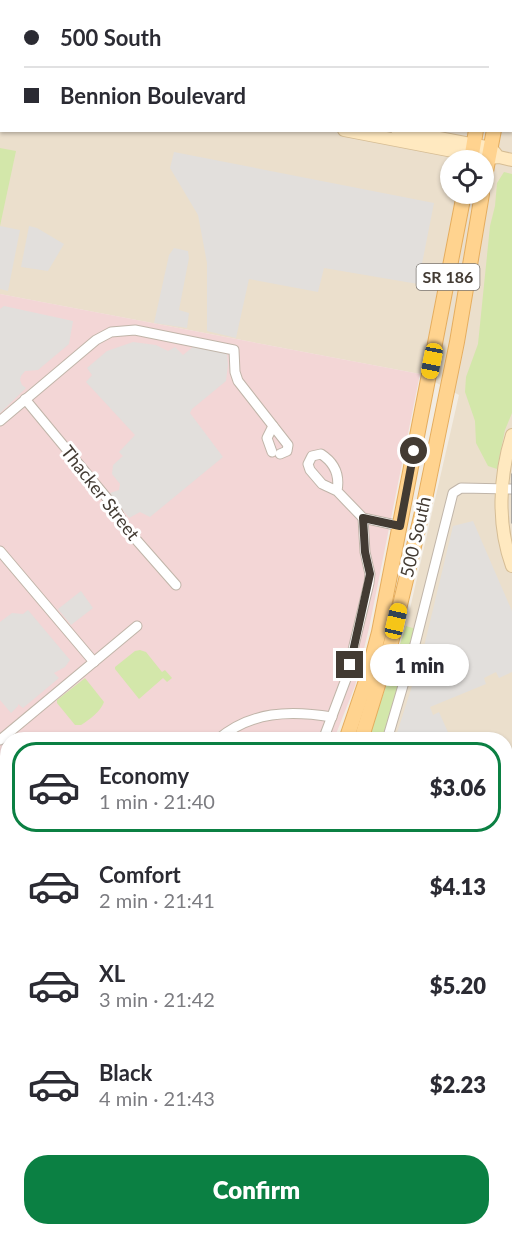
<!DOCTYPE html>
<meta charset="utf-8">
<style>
:root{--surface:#fff;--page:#f7f7f7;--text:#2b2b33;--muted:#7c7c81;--line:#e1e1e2;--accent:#0b8043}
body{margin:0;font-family:Lato,sans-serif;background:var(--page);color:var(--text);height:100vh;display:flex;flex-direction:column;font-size:22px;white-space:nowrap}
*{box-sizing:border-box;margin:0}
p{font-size:20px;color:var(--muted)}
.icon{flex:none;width:33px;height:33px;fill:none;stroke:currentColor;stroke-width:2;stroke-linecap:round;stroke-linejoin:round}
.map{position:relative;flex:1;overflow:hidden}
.sheet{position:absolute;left:0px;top:732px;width:513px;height:504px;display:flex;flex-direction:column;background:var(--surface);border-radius:24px 24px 0 0;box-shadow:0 2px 4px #0004}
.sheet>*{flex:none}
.top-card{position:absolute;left:0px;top:0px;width:513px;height:132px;box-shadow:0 2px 4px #0004;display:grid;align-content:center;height:132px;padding:0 24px;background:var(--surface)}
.controls{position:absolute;left:440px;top:150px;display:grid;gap:12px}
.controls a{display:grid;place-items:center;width:54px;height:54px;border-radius:50%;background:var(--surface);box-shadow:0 2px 4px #0004;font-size:30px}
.end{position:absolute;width:27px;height:27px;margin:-14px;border:8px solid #433b33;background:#fff;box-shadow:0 0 0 3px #fff}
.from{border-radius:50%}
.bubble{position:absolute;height:42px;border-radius:21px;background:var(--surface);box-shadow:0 2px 4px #0004;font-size:20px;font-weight:800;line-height:42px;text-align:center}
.car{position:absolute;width:18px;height:36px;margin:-18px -9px;border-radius:8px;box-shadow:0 0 4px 2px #0007;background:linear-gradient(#f5c518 24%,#345 0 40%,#f5c518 0 76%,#345 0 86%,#f5c518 0)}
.top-card b{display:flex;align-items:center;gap:21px;height:57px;font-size:22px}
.top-card b+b{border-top:2px solid var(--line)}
.top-card i{width:15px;height:15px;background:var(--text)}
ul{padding:10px 0 0;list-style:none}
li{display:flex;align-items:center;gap:18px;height:90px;margin:0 12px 9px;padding:0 12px;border:3px solid transparent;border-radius:24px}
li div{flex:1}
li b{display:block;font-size:22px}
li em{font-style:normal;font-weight:800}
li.selected{border-color:var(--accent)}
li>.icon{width:54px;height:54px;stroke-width:1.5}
.cta{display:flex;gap:12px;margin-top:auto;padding:12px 24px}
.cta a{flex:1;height:69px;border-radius:24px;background:var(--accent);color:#fff;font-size:24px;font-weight:800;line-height:69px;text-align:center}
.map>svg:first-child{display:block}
.education{fill:#ebdfcc;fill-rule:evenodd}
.medical{fill:#f3d6d6}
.green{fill:#d3e7aa}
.parking{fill:#e2dfdc}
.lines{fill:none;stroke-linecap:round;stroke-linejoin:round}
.stream{stroke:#9dd8f1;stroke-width:2}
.street-casing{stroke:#c0b5a9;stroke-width:11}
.secondary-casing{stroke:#d6bd94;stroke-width:14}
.primary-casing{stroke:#e5ad5e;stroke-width:16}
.street{stroke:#fff;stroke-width:9}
.secondary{stroke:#ffe9c0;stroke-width:12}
.primary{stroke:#ffd38f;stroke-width:14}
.tram{stroke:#939393;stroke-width:1.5}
.route{stroke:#433b33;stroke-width:8}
.labels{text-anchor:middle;stroke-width:6;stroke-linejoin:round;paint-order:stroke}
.shield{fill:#fff;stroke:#7b7670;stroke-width:1.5}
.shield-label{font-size:16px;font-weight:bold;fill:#433b33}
.street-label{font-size:18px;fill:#433b33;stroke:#fff}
</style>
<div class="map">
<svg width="512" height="1236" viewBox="0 0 512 1236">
<rect width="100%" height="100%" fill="#f2ece3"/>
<path class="education" d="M0,0H512V1236H0V1123L7,1119L8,1228H506V740L368,739L406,626L459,395L420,374L0,294ZM2,2H512V130H2ZM450,160H483V194H450Z"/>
<path class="medical" d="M0,294L420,374L369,628L355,686L334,739L8,740V1072L0,1075Z"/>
<g class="green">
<path d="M0,148L16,151L0,226Z"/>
<path d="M504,172L512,174V413L505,430L497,469L488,466L476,443L475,421L465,392L466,377L478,344L490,226L495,206L497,183Z"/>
<path d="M406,626L416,629L396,700L382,739L368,740Z"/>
<path d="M140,650L146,652L162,672L165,670L172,678L167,682L163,678L139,699L115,669V667L135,651Z"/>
<path d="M85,678L104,702C101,711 89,720 81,725H75L57,703V700Z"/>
</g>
<g class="parking">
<path d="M174,152L434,203L418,284L324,268L318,292L249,279L236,338L207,331V263L198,215L170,168Z"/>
<path d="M0,226L20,230L8,291L0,289Z"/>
<path d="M29,226L37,228L64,244L48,271L21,267Z"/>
<path d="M174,248L188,251L189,258L179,310L189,313L187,328L154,323L169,255Z"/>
<path d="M4,306L73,321L69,344L38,370L25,371L21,376L20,380L22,385L26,388L0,413V309Z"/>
<path d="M133,342L156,345L168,351L175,347L183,355L194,346L227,354L228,365L226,381L192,409L190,413L223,457L150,517L140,512L129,518L110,493L119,490L120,484L112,474L113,465L123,456L119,452L135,435L86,382L92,375L87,368L107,351Z"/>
<path d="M473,521L512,611V672L499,678L496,672L484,678L486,684L430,707L433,715L439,712L451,739H395L422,655L453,526Z"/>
<path d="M81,591L93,608L71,625L58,609Z"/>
<path d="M28,610L70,660L65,667L54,673L59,678L23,708L18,704V706L11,713L0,700V622L12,613L23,614Z"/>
<path d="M7,872V938L0,929L3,922L0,923V878Z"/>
<path d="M512,878V1034L506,1037V881Z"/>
<path d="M512,1059V1127L506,1130V1062Z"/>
<path d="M413,1229V1228L501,1229L489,1236H402Z"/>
</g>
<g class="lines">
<path class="stream" d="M118,1228L120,1236"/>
<g class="street-casing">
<g id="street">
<path d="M25,399L116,509L125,527L176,585"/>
<path d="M0,421L96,340L111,332L135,330L234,350L235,372L238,381L288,445L287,451L280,454"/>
<path d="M272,452L267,438L273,426"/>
<path d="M337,491C340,475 335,463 321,454L312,456L308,464L310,470L322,484L337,491L363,518L400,526"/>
<path d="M0,551L94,662"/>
<path d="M0,740L137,626"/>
<path d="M217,740C251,711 290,710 332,717"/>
<path d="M323,740L346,679L369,583L370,574L365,552L363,518"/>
<path d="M387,740L414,648L453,493L461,488L512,489"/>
<path d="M0,806L8,815"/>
<path d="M0,861L8,854"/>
<path d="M506,868L512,866"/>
</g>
</g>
<g class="secondary-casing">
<g id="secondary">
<path d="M0,52H2"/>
<path d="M0,65L2,66"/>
<path d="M344,130L489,158L499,157L512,160"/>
<path d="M397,130L491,148L496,154"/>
<path d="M512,435C499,476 497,525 512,566"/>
<path d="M506,1176H512"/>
</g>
</g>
<g class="primary-casing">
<g id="primary">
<path d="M501,2V0"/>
<path d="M512,38V36"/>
<path d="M471,160L476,130"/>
<path d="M483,187L494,130"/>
<path d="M346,740L366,681L379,632L464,194"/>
<path d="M361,740L391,643L424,504L457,342L482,194"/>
<path d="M0,1104L8,1100"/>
</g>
</g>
<use href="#street" class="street"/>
<use href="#secondary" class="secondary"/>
<use href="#primary" class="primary"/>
<path class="tram" d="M512,474V523"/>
</g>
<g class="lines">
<path class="route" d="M350,665L370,574L365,552L363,518L400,526L414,451"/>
</g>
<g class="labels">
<rect class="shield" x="416.5" y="264" width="63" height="26" rx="4.5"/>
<g class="shield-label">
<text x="448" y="283">SR 186</text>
</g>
<g class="street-label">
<text transform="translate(100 493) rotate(52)" y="6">Thacker Street</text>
<text transform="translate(416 537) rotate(-77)" y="6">500 South</text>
</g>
</g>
</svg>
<div class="controls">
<a><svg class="icon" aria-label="locate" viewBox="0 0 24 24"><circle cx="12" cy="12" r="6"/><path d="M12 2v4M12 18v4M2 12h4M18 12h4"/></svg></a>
</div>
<i class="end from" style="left:414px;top:451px"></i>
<i class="end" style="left:350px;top:665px"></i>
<div class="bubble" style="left:370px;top:644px;width:99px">1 min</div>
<i class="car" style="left:432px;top:361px;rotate:191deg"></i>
<i class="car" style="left:396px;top:621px;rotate:13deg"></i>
<div class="top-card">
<b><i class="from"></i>500 South</b>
<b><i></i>Bennion Boulevard</b>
</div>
<section class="sheet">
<ul>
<li class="selected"><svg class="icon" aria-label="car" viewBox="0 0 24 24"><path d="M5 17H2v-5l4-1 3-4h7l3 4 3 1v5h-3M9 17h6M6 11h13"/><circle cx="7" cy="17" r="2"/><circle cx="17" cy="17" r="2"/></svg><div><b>Economy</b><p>1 min · 21:40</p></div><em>$3.06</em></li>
<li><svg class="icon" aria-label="car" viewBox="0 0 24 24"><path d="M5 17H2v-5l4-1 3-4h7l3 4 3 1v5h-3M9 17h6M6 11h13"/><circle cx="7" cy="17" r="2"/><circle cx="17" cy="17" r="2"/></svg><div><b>Comfort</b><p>2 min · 21:41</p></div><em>$4.13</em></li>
<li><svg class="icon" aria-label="car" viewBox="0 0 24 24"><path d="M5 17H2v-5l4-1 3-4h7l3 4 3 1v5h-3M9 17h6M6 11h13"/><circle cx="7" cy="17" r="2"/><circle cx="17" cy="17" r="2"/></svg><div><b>XL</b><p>3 min · 21:42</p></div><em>$5.20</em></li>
<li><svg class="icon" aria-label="car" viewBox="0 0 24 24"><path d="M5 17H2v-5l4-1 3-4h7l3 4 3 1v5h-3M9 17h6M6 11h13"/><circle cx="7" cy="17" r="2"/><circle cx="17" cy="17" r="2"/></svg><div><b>Black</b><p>4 min · 21:43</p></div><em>$2.23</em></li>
</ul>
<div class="cta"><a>Confirm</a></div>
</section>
</div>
